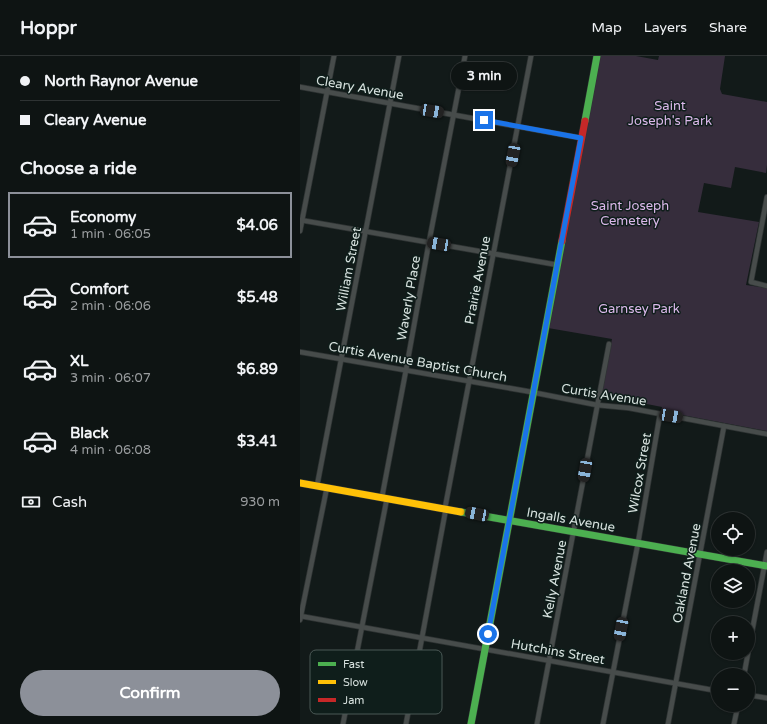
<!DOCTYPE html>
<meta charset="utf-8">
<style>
:root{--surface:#0e1413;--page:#171d1c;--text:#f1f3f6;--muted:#9b9ea0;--line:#2e3333;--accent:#8c9099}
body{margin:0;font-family:"Varela Round",sans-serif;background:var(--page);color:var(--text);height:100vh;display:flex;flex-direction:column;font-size:15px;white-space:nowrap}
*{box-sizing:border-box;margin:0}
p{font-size:13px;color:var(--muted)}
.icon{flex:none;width:22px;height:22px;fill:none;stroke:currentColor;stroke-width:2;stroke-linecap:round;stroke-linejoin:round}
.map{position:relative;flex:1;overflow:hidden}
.drawer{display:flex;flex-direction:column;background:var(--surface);width:300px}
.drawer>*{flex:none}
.top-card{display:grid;align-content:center;height:88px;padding:0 20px;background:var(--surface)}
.controls{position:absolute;left:411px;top:456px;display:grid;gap:8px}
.controls a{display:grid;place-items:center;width:44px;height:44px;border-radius:50%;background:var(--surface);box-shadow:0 1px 3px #0004,0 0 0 1px var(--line);font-size:20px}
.end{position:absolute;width:18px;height:18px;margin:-9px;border:5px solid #1a73e8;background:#fff;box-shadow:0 0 0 2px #fff}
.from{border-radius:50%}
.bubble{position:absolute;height:28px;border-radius:14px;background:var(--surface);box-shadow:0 1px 3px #0004,0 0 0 1px var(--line);font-size:13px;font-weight:800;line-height:28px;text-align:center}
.car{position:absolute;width:12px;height:24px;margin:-12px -6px;border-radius:5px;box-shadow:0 0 3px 1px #0007;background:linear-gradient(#222 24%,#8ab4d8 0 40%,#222 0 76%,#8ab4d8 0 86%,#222 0)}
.top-card b{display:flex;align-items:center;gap:14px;height:38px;font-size:15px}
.top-card b+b{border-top:1px solid var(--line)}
.top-card i{width:10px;height:10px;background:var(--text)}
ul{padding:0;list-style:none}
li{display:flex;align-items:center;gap:12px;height:66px;margin:0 8px 6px;padding:0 12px;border:2px solid transparent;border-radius:0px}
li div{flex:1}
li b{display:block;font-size:15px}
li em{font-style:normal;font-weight:800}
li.current{border-color:var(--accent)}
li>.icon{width:36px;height:36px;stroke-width:1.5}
h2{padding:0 20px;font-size:18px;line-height:48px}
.pay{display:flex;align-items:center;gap:10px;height:44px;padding:0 20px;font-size:15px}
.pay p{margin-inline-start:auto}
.primary-button{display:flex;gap:8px;margin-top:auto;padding:8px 20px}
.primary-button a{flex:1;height:46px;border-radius:24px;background:var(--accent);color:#fff;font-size:16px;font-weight:800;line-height:46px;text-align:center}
header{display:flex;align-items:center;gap:24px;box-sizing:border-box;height:56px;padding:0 20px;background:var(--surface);border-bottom:1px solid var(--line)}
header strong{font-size:19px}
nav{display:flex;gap:22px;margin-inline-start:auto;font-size:14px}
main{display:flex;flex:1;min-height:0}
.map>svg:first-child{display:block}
.green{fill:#362d3c}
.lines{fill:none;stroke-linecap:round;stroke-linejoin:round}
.street-casing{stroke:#2f3434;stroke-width:6}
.fast-casing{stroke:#2f3434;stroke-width:8}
.slow-casing{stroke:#2f3434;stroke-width:8}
.jam-casing{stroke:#2f3434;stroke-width:8}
.street{stroke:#474c4b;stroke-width:4.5}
.fast{stroke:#4caf50;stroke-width:7}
.slow{stroke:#ffc107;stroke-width:7}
.jam{stroke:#c62828;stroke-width:7}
.route{stroke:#1a73e8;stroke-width:5}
.labels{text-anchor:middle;stroke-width:3;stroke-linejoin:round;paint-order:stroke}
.street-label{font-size:13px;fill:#d8e2df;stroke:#0f1e1b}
.park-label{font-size:13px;fill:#dbb8ea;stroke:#0f1e1b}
.key{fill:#0f1e1b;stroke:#4b5956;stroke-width:1}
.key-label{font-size:11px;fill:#d8e2df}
</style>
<header>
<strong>Hoppr</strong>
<nav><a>Map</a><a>Layers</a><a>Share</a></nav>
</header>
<main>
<section class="drawer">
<div class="top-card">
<b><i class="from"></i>North Raynor Avenue</b>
<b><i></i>Cleary Avenue</b>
</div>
<h2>Choose a ride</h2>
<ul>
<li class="current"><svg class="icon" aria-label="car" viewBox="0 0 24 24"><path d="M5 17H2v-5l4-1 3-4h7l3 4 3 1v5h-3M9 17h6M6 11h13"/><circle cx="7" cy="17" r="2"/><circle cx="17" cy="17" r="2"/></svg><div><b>Economy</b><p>1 min · 06:05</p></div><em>$4.06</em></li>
<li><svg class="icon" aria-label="car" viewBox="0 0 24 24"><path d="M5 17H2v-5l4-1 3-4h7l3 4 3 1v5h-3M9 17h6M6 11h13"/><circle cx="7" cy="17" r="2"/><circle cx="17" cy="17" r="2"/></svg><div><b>Comfort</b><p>2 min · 06:06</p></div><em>$5.48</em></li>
<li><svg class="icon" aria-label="car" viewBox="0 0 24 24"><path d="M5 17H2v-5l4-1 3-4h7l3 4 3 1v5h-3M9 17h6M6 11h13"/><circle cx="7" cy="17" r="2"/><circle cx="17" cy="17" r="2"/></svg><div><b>XL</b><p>3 min · 06:07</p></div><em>$6.89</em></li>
<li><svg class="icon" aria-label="car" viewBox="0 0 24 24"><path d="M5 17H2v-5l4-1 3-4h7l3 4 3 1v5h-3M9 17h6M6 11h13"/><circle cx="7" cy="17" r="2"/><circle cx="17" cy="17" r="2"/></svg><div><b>Black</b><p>4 min · 06:08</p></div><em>$3.41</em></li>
</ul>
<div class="pay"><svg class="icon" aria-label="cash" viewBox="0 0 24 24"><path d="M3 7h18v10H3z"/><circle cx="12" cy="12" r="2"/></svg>Cash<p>930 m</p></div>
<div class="primary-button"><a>Confirm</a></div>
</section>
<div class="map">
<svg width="467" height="668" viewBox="0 0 467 668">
<rect width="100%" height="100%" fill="#121a19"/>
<path class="green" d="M300,0H336L358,4L359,0H425L420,33L422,38L467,46V109L466,117L435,111L431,132L404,127L398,156L459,166L446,229L467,232V375L361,355L362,351L301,339L312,283L248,272Z"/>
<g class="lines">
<g class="street-casing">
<g id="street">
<path d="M0,31L281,82"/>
<path d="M467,141L451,226L467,230"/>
<path d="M0,164L258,209"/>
<path d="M0,175L34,0"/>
<path d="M0,296L226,335L297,349L329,352L467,378"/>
<path d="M17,430L99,0"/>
<path d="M82,441L106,314L129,186L165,0"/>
<path d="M145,452L231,0"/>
<path d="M0,560L418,635"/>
<path d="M0,564L27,431"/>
<path d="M448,597L467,496"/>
<path d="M444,619L448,597"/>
<path d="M448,639L467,642"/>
<path d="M43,668L87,442"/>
<path d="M106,668L146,452"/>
<path d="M237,668L309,288"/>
<path d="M303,668L338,487L360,358"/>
<path d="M368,668L424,370"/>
<path d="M434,668L438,649"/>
</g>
</g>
<g class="fast-casing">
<g id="fast">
<path d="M285,65L297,0"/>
<path d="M161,456L467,510"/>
<path d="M171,668L262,185"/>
</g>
</g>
<g class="slow-casing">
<path id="slow" d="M0,427L161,456"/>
</g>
<g class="jam-casing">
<path id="jam" d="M262,185L285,65"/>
</g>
<use href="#street" class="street"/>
<use href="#fast" class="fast"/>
<use href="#slow" class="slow"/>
<use href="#jam" class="jam"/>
</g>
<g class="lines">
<path class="route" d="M184,64L281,82L188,578"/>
</g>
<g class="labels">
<g class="street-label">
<text transform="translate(60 31) rotate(10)" y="5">Cleary Avenue</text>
<text transform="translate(48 213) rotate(-79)" y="5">William Street</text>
<text transform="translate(177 224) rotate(-79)" y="5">Prairie Avenue</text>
<text transform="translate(108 242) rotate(-80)" y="5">Waverly Place</text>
<text transform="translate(118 305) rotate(10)" y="5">Curtis Avenue Baptist Church</text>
<text transform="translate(304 338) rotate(9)" y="5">Curtis Avenue</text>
<text transform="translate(339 417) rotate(-80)" y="5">Wilcox Street</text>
<text transform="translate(271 463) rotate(10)" y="5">Ingalls Avenue</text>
<text transform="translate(386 517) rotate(-79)" y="5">Oakland Avenue</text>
<text transform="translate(254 523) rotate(-79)" y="5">Kelly Avenue</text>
<text transform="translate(258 595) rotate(10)" y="5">Hutchins Street</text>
</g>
<g class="park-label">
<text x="370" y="54">Saint<tspan x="370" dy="15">Joseph's Park</tspan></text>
<text x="330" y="154">Saint Joseph<tspan x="330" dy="15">Cemetery</tspan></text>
<text x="339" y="257">Garnsey Park</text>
</g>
</g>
<rect x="10" y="594" width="132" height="64" rx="6" class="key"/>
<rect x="18" y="606" width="18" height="4" fill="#4caf50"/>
<rect x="18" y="624" width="18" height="4" fill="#ffc107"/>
<rect x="18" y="642" width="18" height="4" fill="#c62828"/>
<g class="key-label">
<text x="43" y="612">Fast</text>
<text x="43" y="630">Slow</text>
<text x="43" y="648">Jam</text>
</g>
</svg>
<div class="controls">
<a><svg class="icon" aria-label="locate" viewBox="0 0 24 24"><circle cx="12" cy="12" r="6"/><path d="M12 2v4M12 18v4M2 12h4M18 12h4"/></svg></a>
<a><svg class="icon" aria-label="layers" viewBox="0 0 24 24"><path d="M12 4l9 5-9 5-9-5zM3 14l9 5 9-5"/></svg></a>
<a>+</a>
<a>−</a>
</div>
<i class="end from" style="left:188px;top:578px"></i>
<i class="end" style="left:184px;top:64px"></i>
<div class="bubble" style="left:151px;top:6px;width:66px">3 min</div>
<i class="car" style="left:132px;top:55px;rotate:100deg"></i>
<i class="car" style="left:213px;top:99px;rotate:191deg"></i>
<i class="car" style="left:139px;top:188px;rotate:280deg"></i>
<i class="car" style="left:371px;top:360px;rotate:100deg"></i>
<i class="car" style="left:285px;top:414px;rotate:190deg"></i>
<i class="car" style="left:177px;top:458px;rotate:281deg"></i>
<i class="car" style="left:321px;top:573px;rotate:191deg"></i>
</div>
</main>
